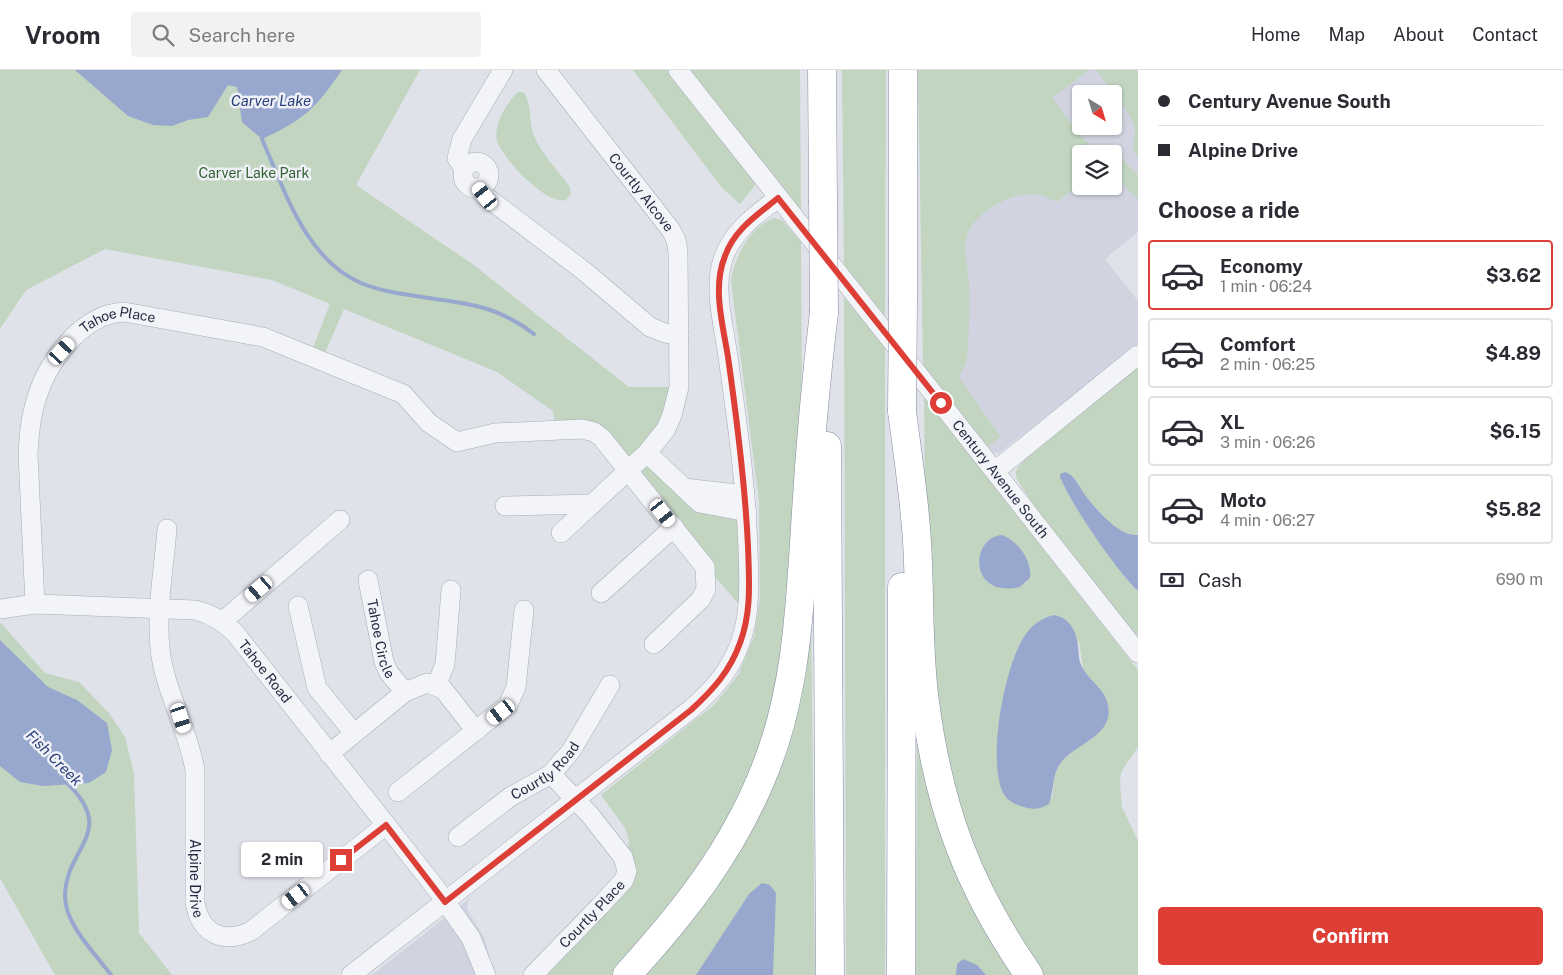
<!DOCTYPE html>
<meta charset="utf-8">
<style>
:root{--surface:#fff;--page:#f2f2f3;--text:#2b2b33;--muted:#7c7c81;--line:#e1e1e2;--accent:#dd3f37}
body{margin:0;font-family:"Public Sans",sans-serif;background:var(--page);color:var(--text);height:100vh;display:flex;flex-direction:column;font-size:19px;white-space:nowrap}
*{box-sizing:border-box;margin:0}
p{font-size:16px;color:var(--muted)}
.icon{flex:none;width:28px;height:28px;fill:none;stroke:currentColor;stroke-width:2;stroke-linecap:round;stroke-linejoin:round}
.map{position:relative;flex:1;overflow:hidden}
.side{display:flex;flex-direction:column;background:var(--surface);width:425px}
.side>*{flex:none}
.guide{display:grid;align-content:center;height:110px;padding:0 20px;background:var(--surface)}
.needle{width:32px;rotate:142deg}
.controls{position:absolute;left:1072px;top:15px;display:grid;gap:10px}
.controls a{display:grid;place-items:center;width:50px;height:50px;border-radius:5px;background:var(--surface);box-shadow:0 1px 4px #0004;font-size:25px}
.end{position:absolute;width:22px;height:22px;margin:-11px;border:6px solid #dd3f37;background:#fff;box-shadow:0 0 0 2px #fff}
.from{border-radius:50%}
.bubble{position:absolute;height:35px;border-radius:5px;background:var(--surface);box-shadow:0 1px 4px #0004;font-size:16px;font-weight:700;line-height:35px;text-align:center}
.car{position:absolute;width:15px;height:30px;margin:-15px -8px;border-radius:6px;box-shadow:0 0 4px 1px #0007;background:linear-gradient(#fff 24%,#345 0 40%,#fff 0 76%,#345 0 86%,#fff 0)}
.guide b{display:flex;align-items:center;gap:18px;height:48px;font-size:19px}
.guide b+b{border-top:1px solid var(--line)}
.guide i{width:12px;height:12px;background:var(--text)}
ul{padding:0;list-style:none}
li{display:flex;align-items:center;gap:15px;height:70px;margin:0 10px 8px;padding:0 10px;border:2px solid var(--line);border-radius:5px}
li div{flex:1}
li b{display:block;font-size:19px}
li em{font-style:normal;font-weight:700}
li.on{border-color:var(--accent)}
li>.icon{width:45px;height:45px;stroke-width:1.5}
h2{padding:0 20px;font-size:22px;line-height:60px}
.pay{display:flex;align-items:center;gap:12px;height:55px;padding:0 20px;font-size:19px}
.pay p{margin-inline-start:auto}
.cta{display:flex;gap:10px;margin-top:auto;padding:10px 20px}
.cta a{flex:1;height:58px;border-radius:5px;background:var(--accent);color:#fff;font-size:20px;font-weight:700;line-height:58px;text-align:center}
header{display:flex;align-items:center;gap:30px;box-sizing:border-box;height:70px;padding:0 25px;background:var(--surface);border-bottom:1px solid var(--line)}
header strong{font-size:24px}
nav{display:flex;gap:28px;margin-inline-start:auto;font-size:18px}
.search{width:350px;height:45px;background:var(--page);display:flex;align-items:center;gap:12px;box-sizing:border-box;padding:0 18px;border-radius:5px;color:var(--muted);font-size:19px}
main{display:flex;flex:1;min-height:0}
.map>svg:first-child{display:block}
.built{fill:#d1d4e0;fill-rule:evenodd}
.green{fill:#c1d5c0;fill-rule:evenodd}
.water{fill:#97a7ce}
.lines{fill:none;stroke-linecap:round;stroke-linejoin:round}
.stream{stroke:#97a7ce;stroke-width:4}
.minor-casing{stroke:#a8abb8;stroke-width:20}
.highway-casing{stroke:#858ba3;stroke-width:29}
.minor{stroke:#f3f4f8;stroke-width:19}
.highway{stroke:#fff;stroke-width:28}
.highway-bridge-casing{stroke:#858ba3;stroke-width:29;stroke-linecap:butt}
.highway-bridge{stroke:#fff;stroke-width:28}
.route{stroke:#dd3f37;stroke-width:6}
.labels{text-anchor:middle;stroke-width:5;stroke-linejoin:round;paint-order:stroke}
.park-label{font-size:14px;fill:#326132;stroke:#eff1f7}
.street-label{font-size:14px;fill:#262b44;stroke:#eff1f7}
.water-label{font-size:15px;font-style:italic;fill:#2c407c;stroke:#eff1f7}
</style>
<header>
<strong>Vroom</strong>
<div class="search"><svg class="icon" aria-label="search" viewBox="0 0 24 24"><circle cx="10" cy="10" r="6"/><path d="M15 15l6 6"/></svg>Search here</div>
<nav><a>Home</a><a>Map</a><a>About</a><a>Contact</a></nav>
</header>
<main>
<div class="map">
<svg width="1138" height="905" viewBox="0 0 1138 905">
<rect width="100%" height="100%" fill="#e0e2ea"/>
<g class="built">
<path d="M927,0H1138V162L1105,189L1138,231V274L999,383L991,382L931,306ZM1081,24H1114V56H1081ZM1081,84H1114V116H1081Z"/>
<path d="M471,827L468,832L467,839L484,867L495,905H372Z"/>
</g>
<g class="green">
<path d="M0,0H420L356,115L471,193L629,317H679L647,384L670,406L747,442V544L700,489L602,368L555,360L553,341L497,302L344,239L322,290L310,285L330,234L272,210L105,179L26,220L0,259Z"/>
<path d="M633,0H668L756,114L740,134L722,118Z"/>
<path d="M689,0H800L801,142Z"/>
<path d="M842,0H886L885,248L844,196Z"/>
<path d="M918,0H1089L1052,28L1085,71L1119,86L1138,105V129L1114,106V84H1081V113L1057,132C1048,128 1041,124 1031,124C1009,124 974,143 967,166C963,180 968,197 969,212C970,236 969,263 967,288C966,296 960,300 960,309L1001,367L987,377L923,296Z"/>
<path d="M1096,0H1138V88C1128,76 1138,67 1134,55C1126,35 1109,17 1096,0Z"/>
<path d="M518,22H523C533,33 528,52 534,66C543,86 558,100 570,117L571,123L566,130C546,135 503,89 497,71C493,57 507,31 518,22Z"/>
<path d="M774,148L783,151L801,172L802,343L782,615L731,755L616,905H541L624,817L629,770L625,758L601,725L715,634L738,605L754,566L760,528L759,432L731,211C735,186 749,158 774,148Z"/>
<path d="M844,227L885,278V905H846Z"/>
<path d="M1138,295V465C1118,466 1097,440 1085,425C1079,417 1075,405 1064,402L1060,406C1070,433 1117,501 1138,521V566C1123,550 1017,418 1016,406C1015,397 1024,390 1030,384Z"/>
<path d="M924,327L1138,600V677L1121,702L1120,713L1122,737L1138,771V905H1038L990,830L939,673L925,433ZM1017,475C1025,486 1035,498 1027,512L1016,518ZM1079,571L1083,599L1109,637C1106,673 1074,672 1060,694C1053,703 1054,717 1052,728L1000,712L997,672Z"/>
<path d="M811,537L815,905H636L704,825Z"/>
<path d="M0,552L45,603L79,612L109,643L125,667L134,703L139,863L172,905H55L0,808Z"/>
<path d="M917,654L1019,905H916Z"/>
</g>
<g class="water">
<path d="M75,0H342C316,38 304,50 262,69L242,52L237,17L228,15L208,47L188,50L172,56L153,55L128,46Z"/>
<path d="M1065,402C1075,405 1079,417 1085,425C1097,440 1118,466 1138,465V521C1116,500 1072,436 1060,407V404Z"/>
<path d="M1002,465C1018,471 1032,490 1030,508L1020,517C968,529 970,467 1002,465Z"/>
<path d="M1054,545C1075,549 1078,569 1079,587C1081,607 1105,616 1108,635C1115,666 1073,674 1060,694C1052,705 1054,721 1049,734C1040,739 1034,740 1024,737C1017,735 1009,732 1005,726C985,696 1005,591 1026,564C1033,554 1042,548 1054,545Z"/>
<path d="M0,570L48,617L77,630L107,653L112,680L106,702L89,713L43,716L20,712L0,696Z"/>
<path d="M762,813L770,815L776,823L773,905H696L749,824Z"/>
<path d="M963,889L977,895L986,905H956L957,894Z"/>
</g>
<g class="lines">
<g class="stream">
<path d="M262,69C284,119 306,190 361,213C385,223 410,225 435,229C474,234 502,239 534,264"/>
<path d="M66,712C119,763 65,776 65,827C66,856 95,883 111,905"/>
</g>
<g class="minor-casing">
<g id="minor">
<path id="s1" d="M546,0L671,160L676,170L678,181L679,317L672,345L666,359L647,383L561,463"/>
<path id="s2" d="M678,0L1138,583"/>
<circle cx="476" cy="105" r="13"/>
<path d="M464,99L457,88L462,69L503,0"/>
<path d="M478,118L485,126L584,201L650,257L665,263L679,265"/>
<path d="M647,383L700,433L747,442"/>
<path d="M995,401L1138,285"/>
<path d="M684,418L745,425"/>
<path d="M505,436L592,434"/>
<path id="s3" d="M167,459C164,498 156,539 160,578C163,616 188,659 195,700V832C200,863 222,875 251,861L386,755"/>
<path id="s4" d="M368,510L384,592L389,603L405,622"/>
<path d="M601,523L674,457"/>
<path id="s5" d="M35,534L28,384C29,367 30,350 35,334C45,295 80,244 124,242L263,267L403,324L429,353L457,372L495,363L582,359L594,362L602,368L705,497L706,519L701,529L654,574"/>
<path d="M298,536L317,618L354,663"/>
<path id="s6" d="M0,539L35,534L195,540C212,544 222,551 235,563L435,817L471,868L486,905"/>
<path d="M223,551L340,450"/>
<path d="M436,616L445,594L451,520"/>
<path d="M329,684L405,622L427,613L443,619L476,661"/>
<path d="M398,722L508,635L516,617L524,540"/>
<path id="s7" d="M458,767L510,727L551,704L571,681L610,615"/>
<path d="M351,905L691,639C713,620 730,601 740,573C751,543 749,511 748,479C746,415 737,351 728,287C724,256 713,220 723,189C732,162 755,145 778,128"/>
<path id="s8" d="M533,905L600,836L624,810L627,801L623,787L590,745L551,704"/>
</g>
</g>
<g class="highway-casing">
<g id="highway">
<path d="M822,0L823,130"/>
<path d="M903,230V0"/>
<path d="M902,341C907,380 913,419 916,458C921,515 917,576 925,632C939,739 968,817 1029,905"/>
<path d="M827,376L830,905"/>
<path d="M627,905C684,842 732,782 764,702C798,619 800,531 806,442C810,375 816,309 824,242"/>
<path d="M901,905L902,517"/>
</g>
</g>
<use href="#minor" class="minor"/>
<use href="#highway" class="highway"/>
<g class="highway-bridge-casing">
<g id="highway-bridge">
<path d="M823,130L824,242"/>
<path d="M902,341L903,230"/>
</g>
</g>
<use href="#highway-bridge" class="highway-bridge"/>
</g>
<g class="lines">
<path class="route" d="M341,790L386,755L445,832L691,640C713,620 730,601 740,573C752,541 749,509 748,476C745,412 737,350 728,287C723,255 712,218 725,186C734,160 757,145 778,128L941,333"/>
</g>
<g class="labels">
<g class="park-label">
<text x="254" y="108">Carver Lake Park</text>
</g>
<g class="street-label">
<text dy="5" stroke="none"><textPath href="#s1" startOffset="155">Courtly Alcove</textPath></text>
<text dy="5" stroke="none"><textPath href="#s5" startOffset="329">Tahoe Place</textPath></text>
<text dy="5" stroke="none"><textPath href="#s2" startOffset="521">Century Avenue South</textPath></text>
<text dy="5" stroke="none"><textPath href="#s4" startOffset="60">Tahoe Circle</textPath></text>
<text dy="5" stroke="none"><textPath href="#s6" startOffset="291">Tahoe Road</textPath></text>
<text dy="5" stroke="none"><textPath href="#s7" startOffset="110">Courtly Road</textPath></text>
<text dy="5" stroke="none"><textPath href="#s3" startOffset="355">Alpine Drive</textPath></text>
<text dy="5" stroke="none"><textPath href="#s8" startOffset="85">Courtly Place</textPath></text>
</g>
<g class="water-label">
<text x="271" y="36">Carver Lake</text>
<text transform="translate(54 688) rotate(45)" y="5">Fish Creek</text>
</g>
</g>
</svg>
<div class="controls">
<a><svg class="needle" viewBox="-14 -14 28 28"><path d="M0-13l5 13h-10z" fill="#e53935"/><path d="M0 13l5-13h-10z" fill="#7c7c81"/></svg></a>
<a><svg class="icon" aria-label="layers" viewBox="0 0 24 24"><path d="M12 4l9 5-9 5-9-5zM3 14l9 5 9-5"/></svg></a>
</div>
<i class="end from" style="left:941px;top:333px"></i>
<i class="end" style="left:341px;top:790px"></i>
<div class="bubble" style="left:241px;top:772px;width:82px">2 min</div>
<i class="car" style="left:485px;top:126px;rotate:322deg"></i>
<i class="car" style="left:62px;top:281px;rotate:42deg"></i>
<i class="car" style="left:663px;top:443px;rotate:142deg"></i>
<i class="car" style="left:259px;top:519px;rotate:229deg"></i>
<i class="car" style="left:501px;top:642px;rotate:233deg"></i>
<i class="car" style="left:181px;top:648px;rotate:162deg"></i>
<i class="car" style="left:296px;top:826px;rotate:232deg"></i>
</div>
<section class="side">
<div class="guide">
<b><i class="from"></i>Century Avenue South</b>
<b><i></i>Alpine Drive</b>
</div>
<h2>Choose a ride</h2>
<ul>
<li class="on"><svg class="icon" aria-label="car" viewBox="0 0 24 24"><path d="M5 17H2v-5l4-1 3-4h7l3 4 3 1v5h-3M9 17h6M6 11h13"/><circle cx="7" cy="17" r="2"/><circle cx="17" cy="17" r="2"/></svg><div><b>Economy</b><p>1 min · 06:24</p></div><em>$3.62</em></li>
<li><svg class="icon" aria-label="car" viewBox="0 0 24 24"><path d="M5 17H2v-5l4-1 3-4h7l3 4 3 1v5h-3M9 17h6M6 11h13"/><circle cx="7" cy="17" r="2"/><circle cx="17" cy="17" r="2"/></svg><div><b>Comfort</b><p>2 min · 06:25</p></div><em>$4.89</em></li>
<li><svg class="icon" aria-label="car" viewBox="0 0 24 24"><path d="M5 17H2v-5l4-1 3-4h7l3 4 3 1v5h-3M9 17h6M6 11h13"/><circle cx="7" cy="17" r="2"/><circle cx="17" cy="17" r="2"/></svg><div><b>XL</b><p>3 min · 06:26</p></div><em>$6.15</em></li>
<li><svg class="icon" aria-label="car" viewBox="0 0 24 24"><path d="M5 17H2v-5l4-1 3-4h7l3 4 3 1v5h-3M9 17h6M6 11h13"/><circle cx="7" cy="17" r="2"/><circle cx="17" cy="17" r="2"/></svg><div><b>Moto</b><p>4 min · 06:27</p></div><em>$5.82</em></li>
</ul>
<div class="pay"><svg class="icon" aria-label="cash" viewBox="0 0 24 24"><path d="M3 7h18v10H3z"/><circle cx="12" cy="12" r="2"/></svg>Cash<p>690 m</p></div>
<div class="cta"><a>Confirm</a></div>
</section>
</main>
